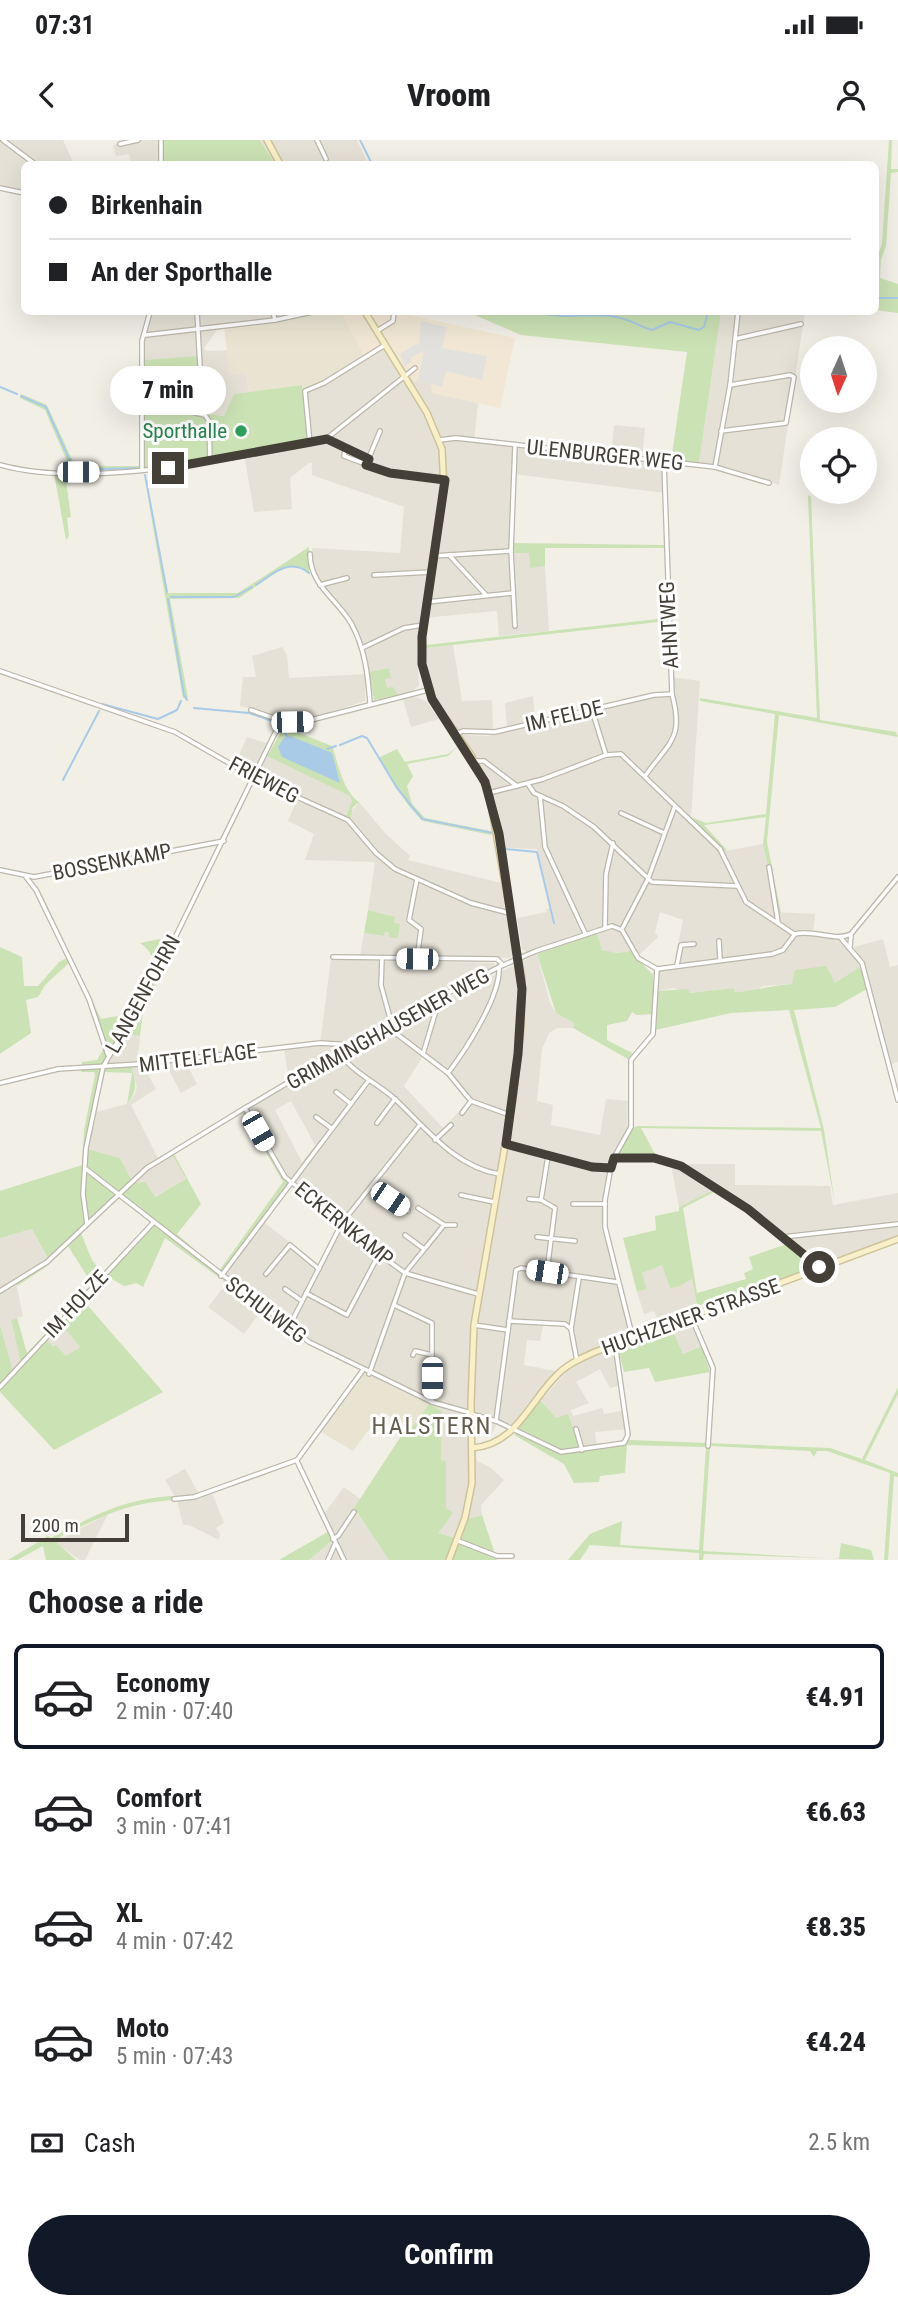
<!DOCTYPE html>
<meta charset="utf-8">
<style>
:root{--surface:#fff;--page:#f6f6f6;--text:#202124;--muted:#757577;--line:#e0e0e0;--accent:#111827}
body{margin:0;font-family:"Roboto Condensed",sans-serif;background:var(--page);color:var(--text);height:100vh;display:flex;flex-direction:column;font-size:26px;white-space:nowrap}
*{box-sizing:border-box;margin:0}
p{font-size:23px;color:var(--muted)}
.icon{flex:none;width:38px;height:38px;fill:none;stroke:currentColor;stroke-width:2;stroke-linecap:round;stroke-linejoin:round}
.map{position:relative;height:1420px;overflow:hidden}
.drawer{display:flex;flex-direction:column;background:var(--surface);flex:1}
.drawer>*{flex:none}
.hud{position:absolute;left:21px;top:21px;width:858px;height:154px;border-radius:10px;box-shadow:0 7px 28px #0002;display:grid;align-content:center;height:154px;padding:0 28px;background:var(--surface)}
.needle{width:46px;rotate:183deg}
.fabs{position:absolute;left:800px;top:196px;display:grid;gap:14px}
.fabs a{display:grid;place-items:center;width:77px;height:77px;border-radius:50%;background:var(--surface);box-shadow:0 7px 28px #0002;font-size:35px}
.scale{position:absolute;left:21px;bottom:18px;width:108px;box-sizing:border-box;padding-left:7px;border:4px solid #443f37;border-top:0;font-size:19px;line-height:24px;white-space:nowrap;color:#443f37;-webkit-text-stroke:5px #fff;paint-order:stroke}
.end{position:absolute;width:32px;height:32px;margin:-16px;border:9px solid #443f37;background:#fff;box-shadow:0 0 0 4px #fff}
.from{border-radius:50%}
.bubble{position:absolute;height:49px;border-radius:24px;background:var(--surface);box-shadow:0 7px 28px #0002;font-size:23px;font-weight:800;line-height:49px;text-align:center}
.car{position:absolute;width:21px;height:42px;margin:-21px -10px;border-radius:9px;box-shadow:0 0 5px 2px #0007;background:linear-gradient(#fff 24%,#345 0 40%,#fff 0 76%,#345 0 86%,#fff 0)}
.hud b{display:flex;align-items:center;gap:24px;height:66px;font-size:26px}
.hud b+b{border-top:2px solid var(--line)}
.hud i{width:18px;height:18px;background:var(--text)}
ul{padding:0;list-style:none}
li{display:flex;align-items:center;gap:21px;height:105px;margin:0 14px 10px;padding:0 14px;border:4px solid transparent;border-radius:10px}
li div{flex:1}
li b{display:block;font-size:26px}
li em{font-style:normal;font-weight:800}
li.on{border-color:var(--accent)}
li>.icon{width:63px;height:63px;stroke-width:1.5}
h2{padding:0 28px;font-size:32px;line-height:84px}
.pay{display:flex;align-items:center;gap:18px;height:77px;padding:0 28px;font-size:26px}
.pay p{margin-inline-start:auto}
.action{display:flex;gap:14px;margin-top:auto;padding:14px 28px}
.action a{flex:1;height:80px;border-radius:42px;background:var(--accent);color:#fff;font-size:28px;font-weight:800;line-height:80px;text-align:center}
.status{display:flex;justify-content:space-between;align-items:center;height:49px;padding:0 35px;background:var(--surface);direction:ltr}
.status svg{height:19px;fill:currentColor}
header{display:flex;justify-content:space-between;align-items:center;height:91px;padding:0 28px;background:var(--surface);font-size:32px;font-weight:800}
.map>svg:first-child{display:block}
.residential{fill:#e5e1d6;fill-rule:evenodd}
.commercial{fill:#f1e7d4}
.education{fill:#e9e4d2}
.green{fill:#cbe2b4;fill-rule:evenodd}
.parking{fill:#e3e1de}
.water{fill:#a9cbe8}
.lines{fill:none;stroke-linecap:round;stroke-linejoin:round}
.stream{stroke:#a9cbe8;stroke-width:2}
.street-casing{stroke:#bcb7ab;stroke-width:6}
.secondary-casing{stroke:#cdc39b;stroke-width:8}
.street{stroke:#fff;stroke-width:3.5}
.secondary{stroke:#f9f0ca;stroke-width:5}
.route{stroke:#443f37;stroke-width:9}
.leisure-dot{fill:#2e9e5b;stroke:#fff;stroke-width:2.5}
.labels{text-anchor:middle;stroke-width:6;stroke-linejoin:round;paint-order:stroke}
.leisure-label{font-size:21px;fill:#27864d;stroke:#fff;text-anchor:end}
.street-label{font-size:21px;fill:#443f37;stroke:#fff}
.quarter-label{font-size:24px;letter-spacing:2px;fill:#655e4f;stroke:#fff}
</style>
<div class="status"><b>07:31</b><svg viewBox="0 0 49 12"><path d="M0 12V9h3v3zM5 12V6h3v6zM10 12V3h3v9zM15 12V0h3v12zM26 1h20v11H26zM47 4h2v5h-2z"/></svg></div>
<header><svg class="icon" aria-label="back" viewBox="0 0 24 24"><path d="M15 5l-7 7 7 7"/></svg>Vroom<svg class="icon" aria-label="person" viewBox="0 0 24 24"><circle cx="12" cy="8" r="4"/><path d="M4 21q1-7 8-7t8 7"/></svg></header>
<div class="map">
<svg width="898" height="1420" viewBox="0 0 898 1420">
<rect width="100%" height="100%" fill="#f2efe7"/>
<g class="residential">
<path d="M0,0H63L74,24H24V50L0,46Z"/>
<path d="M133,0H163V24H131L129,14L116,16L113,5Z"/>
<path d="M260,0H357L368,24H249L273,21Z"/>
<path d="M152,172H314L217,190L204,208L207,211L227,210L230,235L246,233L249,252L234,254L224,276L190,272L188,254L172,258V218L143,220L144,200Z"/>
<path d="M721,172H805L779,345L699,323Z"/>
<path d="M389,204L414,238L431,242L433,253L478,263L474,302L611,318L614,285L645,288L642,322L666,324L665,353L513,334L510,413L529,412L530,427L545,426L549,491L499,496L497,471L422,478L417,505L419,545L412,552L398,555L387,548L385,539L389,528L369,532L352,480L313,434L312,408L400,413L404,367L312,335V323H309L290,338L292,369L254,372L244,314L309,301L303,251L324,243Z"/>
<path d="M453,505L462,561L492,560L493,590H457L437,559L428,534L426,508Z"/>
<path d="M282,507L287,515L289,538L366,534L365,561L305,580H292L240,566L243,537H256L252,516Z"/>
<path d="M672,537L700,541L691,678L688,682L720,712L763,704L778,772L815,774L813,794L838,800L857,820L860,827L835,844L795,840L792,844L763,846L755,851L735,852L734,848L690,853L674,848L658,851L659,827L674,824L683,780L660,772L655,792L658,797L638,816L635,810L617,813L602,811L596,788L527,813L522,809L517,778L547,772L546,769L551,768L537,709L505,708L491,646L461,595L487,596L655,556L675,557Z"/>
<path d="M533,556L535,581L507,587L505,563Z"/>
<path d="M415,557L426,561L439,579L411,587L403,559Z"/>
<path d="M247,597L270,604L255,636L235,624Z"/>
<path d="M267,616L351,656L352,662L345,676H349L359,662L385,693L410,716L408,720L501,743L513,814L510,818L360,817L364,793L384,796L385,792L398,798L400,785L394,783L395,777L368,770L375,722L305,720L314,694L288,681L298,657L257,637Z"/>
<path d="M883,799L890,827L898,825V922L891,924L866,831L854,807Z"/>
<path d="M537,814L550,863L556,873L574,883L573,888H557L549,893L542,909L537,961L553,965L551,985L600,995L606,959L628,961L627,992L611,1020L604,1060L603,1087L630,1193L579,1217L572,1190L564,1186L543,1185L540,1201L527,1200L524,1225L556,1231L512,1285L498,1280L492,1295L475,1292L477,1321L490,1327L504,1340L481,1365L482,1375L468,1379L461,1400L438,1393L446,1368V1321H441L442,1271L308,1203L262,1170L244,1194L208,1167L226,1144L221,1139L264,1082L318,1125L341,1084L285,1038L245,971L390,886ZM423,916L446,933L469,961L443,988L404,946ZM291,961L315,1005L302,1022L275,970Z"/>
<path d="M331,819L494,823V826L388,879L289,941L284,909L320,904Z"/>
<path d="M125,892L140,896L138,917L156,949L131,965L158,1018L170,1011L186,1039L154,1057L133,1043L120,1018L87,1009L96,972L127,964L135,954L137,947L130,925L110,926L106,923Z"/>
<path d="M185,920L197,944L181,953L165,923Z"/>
<path d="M689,1024H735V1045L830,1046L833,1065L898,1053V1096L821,1124L763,1077L687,1028Z"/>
<path d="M671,1025L711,1051L679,1067Z"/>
<path d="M32,1089L48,1120L16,1143L23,1176L11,1180L21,1223L12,1233L0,1185V1098Z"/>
<path d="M663,1124L686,1140L692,1138L697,1168L658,1181L654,1171L644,1174L637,1152L647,1149L642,1133Z"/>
<path d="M691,1179L702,1206L683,1214L670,1185Z"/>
<path d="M60,1183L80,1207L66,1216L56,1205L53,1206L45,1199Z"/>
<path d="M616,1205L622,1245L610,1248L600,1229L576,1242L589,1263L571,1270L573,1276L602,1268L604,1274L626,1270L628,1289L595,1292L597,1307L580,1310L541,1260L568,1230Z"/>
<path d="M185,1329L200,1356L212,1353L224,1383L216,1388L220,1394L219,1400L189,1385H183L177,1360L165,1340Z"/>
<path d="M344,1347L360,1359L354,1369L389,1420H309L334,1399L324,1374Z"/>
<path d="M108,1374L85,1420H80L55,1402Z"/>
</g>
<path class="commercial" d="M341,172H396L515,198L500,268L432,253L431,242L418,239L414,242L389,204L365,217Z"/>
<g class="education">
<path d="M314,172H341L365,217L324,243L303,251L302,245L249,252L246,233L230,235L224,187L303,176Z"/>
<path d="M364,1232L429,1264L411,1289L382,1272L353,1311L321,1292Z"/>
</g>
<g class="green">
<path d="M163,0H260L273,21L249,24H163Z"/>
<path d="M889,0H892L891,29H898V32L891,33L886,106L881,120L880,138L898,144V173L875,170V125L882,103Z"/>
<path d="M468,172H721L699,323L671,321L687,212L521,195Z"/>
<path d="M199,216L200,240L171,243L172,257L188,254L190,272L224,276L234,254L302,245L309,301L148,329L144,327L143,220Z"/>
<path d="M21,254L47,265L75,326H141L140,329L71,331L45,270L20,258Z"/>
<path d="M54,333H65L71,377L67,378L69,396L66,400Z"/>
<path d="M146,347L168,453H238L309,407V434L301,428L286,426L239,458L170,459L188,558H183Z"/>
<path d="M808,355L811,357L820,580L896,592L898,597L779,575L767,702L781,773H778L763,704L766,677L704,685L727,710L724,711L691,677L706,683L766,674L775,574L700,561V558L817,578Z"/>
<path d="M510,403L665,405V408H545V426L530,428L529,413H510Z"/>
<path d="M667,478V481L426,508V505Z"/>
<path d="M389,528L391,538L385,539L387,548L393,547L398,555L374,560L369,532Z"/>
<path d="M284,587L332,606C339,625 342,650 359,662L353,667L350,680L345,677L352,662L350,656L267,616Z"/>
<path d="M458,606L448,616L407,624L413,636L407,646L412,664L425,678L490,691L491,695L423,681L408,665L378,618L397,609L405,622L448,614Z"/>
<path d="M35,740L101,879L128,874C141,852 169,822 140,803L175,796L168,810L173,813L144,864L140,896L125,893L105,928L131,926C136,943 138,950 127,964L132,933L105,932L87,1009L120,1018L133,1043L145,1042L155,1057L186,1039L170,1011L243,968L285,1038L291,1043L221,1139L165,1098L143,1147L137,1143L124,1146L105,1135L83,1160L163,1252L54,1310L0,1252V1185L13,1232L21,1223L11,1180L17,1178L27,1213L92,1144L68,1106L46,1127L17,1146L16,1143L48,1119L32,1089L0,1098V1051L82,1025L84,990L95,935L94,932H81L82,922L97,920L103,910L93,873L69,823L46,844L38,857L26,860L31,893L0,914V807L22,817L24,846H38L59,822L67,818ZM243,973L283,1042L219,1131L177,1094L201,1064L174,1014ZM117,1057L151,1083L102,1133L92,1120L81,1093ZM60,1183L80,1207L66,1216L56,1205L53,1206L45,1199Z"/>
<path d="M368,770L395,777L394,783L400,784L398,798L389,797V793L385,792L384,796L364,793Z"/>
<path d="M597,793L602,810L617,813L630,811L653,835V874L637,875L632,872L627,881L607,885V900L632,913L628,919L573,888L574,883L556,873L537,814Z"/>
<path d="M826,826L835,843L860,827L867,849L835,867L794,870L824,990L835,1064L821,991L641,988L656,1016L619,1013L632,988L638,986L821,988L789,870L731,873L655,890L658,851L688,849L690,853L734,848L735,852C755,851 772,845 792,844L795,830Z"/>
<path d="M711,1051L714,1052L683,1068L697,1153L746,1139L744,1133L753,1129L749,1117L787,1104L814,1124V1128L697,1166L692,1139L678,1147L670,1148L662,1125L642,1133L647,1149L637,1152L623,1098L656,1090L655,1076L679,1071V1067Z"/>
<path d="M670,1185L683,1214L702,1206L710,1232L655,1242L649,1228L624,1232L617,1205Z"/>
<path d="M898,1247V1254L865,1320L898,1333V1337L894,1336L888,1420H884L890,1333L827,1311H817L814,1317L810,1311L710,1306L703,1411L839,1419L841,1403L871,1410L874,1420L704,1414L703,1420H699V1413L590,1405L580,1420H568L590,1394L622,1381L620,1405L699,1410L706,1307L627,1305L625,1333L600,1336L599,1342L574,1343L564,1324L514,1295L540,1260L556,1278L568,1274L581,1310L624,1301L628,1289L630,1300L830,1308L862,1319Z"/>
<path d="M429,1264L442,1271L441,1320L446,1321V1368L453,1373L438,1393L461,1400L468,1379L482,1375L497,1420H389L354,1368L407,1287L411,1289Z"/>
<path d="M173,1356L175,1360C125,1363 103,1376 60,1397L56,1402L76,1420H46L43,1406L17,1420H8L48,1396L51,1398C96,1375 122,1359 173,1356Z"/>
<path d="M331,1390L334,1399L309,1420H279Z"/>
</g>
<path class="parking" d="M421,181L447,187L442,208L487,216L482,240L446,231L442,247L418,239L424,211L410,218L412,222L405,226L400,214L416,204L419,206Z"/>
<path class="water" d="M290,596L332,613L340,643L282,617L278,607L284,598Z"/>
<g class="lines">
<g class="stream">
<path d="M360,0L372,24"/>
<path d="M875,158H898"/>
<path d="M539,172C563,180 585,173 611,176C632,179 635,185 652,190L670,182L699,190L704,187L708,172"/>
<path d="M0,247L17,254"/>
<path d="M21,256L46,267L74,330L136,328"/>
<path d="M145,335L167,452"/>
<path d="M256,445C272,434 290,417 309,433"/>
<path d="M171,457H234L252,447"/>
<path d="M168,459L184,555L187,560"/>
<path d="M102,564L158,579L177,570L181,561"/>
<path d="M194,568L249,573L275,582"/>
<path d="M284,590L287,597"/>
<path d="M340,605L362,596L367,598L397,648L422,679L493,693"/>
<path d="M327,609L336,606"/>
<path d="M63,640L99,571"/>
<path d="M505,709L537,712L554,783"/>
<path d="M721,1168L751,1159"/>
</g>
<g class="street-casing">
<g id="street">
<path d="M3,0L35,24"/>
<path d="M161,0V24"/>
<path d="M317,0L326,19"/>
<path d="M120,4L138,0"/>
<path d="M0,48L24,53"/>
<path d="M197,172L201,245L199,250L189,255L191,272L205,275L209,281L210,321"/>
<path d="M273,172L275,180"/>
<path d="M377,191L393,181L394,172"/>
<path d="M146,195L275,180L312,172"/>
<path d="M735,199L801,184"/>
<path d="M721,291L786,283L794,237L790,235L730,245"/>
<path d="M327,299L369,319"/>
<path d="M439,300L456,298L715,327L769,343"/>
<path d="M310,304L305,251L324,243L385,205"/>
<path d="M345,309L344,316L390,333L443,340"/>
<path d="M0,325C89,349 219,319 310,304L326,299L415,228"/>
<path d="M366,325L380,291"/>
<path d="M715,327L730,245L738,172"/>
<path d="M142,330V201L150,172"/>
<path d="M310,414C310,445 336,458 351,483C365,508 368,535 370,563"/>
<path d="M449,415L486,455"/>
<path d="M434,416L511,411"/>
<path d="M374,435L432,432"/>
<path d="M320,445L347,438"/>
<path d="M427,462L513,453"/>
<path d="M515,486L511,411L515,305"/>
<path d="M362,508L404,488L423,485"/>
<path d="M0,531L175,592L255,638L348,680L376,713L395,729L471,763L509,773"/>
<path d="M251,570L285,582L307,581L428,550"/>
<path d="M592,570L606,615"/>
<path d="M456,594L463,591L495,592L654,555L672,554"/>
<path d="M474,621H484L517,646"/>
<path d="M645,636C670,601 684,599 672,554L664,322"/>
<path d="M528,644L534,653L563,666L594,687L652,742L737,746"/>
<path d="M489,653L543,639L606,615L621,614L720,709L746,762L794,794"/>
<path d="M540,656L545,707L585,793"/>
<path d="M621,673L664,693"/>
<path d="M769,727L778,782"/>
<path d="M0,730L34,737L224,701"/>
<path d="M26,737L36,750L89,859L108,915"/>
<path d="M417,739L409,780L421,789L417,819"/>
<path d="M605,787L606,734L613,703"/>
<path d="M622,789L648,739L675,666"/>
<path d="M840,797L862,823L898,960"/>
<path d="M719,801L720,819"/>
<path d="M850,807L851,794"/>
<path d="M333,817L497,819L503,825"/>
<path d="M382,818L381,845L391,882"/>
<path d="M677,825L681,805L694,804"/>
<path d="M385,885L448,933L471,961L510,975"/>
<path d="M340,914C354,933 378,944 395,959C425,987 455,1027 499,1034"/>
<path d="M423,914L440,857"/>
<path d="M448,933C465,911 501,856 499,827"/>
<path d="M0,943L58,929L140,924L320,903L354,905"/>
<path d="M336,952L350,963"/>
<path d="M245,968L285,1037L379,1114L405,1133L478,1154"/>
<path d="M462,973L471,961"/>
<path d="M316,977L331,988"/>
<path d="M377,983L395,959"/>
<path d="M435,1000L451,985"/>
<path d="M506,1004L592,1027L610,1028"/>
<path d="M614,1018H654L681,1026L748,1069L819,1127"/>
<path d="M86,1029L309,1202L432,1262L471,1273"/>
<path d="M372,1047L408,1071"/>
<path d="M461,1055L494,1062"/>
<path d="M529,1059L541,1060"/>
<path d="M573,1064H605"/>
<path d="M418,1068L443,1084"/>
<path d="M87,1084L83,1054L86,1008L103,927L168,812L275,593L285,582"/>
<path d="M405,1095L424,1109"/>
<path d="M537,1097L575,1101"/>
<path d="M783,1097L898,1084"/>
<path d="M547,1131L555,1068L541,1060L548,1016"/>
<path d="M266,1134L290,1105L319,1129"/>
<path d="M221,1136L369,940"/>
<path d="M285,1149L302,1161"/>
<path d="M0,1151L47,1122L147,1028L245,968L385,885L499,827L536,811L612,786L622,790L638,818L657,829L772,814L783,810L795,794C814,789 834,802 851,794L898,737"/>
<path d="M306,1153L347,1175L379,1114"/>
<path d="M394,1165L432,1183V1262"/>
<path d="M691,1176L713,1228L708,1306"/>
<path d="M509,1181L565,1184L571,1189"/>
<path d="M474,1185L508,1190"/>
<path d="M289,1187L342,1083L419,986"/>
<path d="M632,1195L605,1087V1060L612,1021L631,987V920L653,894L657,829"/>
<path d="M413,1215L415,1211L432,1215"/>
<path d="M577,1221L571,1189L579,1138"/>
<path d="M369,1234L405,1133L444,1085H455"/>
<path d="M0,1247L153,1083"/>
<path d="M471,1274L496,1281L561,1312L624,1303L628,1295L615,1204"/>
<path d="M496,1281L516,1130L521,1128L617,1142"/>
<path d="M576,1289L582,1310"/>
<path d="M297,1321L344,1420"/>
<path d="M174,1359L194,1357L297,1320L363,1230"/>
<path d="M333,1399L338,1396L354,1372"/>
<path d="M456,1400L497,1416H512"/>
<path d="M328,1420L335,1404"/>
</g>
</g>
<g class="secondary-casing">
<g id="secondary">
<path d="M267,0L280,24"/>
<path d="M365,172L427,273L442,309L444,350L422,497V524L432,559L471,615L489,653L522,839L521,888L512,965L474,1185L471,1263L472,1343L465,1378L449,1420"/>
<path d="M472,1308C516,1305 529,1262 557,1235C567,1224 582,1218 595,1212L898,1099"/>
</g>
</g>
<use href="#street" class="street"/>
<use href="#secondary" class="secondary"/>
</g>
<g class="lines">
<path class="route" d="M168,328L327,299L369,319L366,325L390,333L445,340L422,497V524L432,559L485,642L499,694L522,849L518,914L506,1004L592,1027L611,1028L614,1018H654L681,1026L748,1069L819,1127"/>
</g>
<circle class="leisure-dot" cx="241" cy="291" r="7"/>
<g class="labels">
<g class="leisure-label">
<text x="227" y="298">Sporthalle</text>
</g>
<g class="street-label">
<text transform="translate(605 315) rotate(6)" y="7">ULENBURGER WEG</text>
<text transform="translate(669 485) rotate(-93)" y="7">AHNTWEG</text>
<text transform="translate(564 576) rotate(-13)" y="7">IM FELDE</text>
<text transform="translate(264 640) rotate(28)" y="7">FRIEWEG</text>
<text transform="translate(112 722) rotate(-11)" y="7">BOSSENKAMP</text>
<text transform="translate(143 854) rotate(-61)" y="7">LANGENFOHRN</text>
<text transform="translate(388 889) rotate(-29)" y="7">GRIMMINGHAUSENER WEG</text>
<text transform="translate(198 918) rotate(-7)" y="7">MITTELFLAGE</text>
<text transform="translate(344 1084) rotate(39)" y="7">ECKERNKAMP</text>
<text transform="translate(76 1164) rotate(-47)" y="7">IM HOLZE</text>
<text transform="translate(266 1170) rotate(37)" y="7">SCHULWEG</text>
<text transform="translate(691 1177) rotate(-20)" y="7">HUCHZENER STRASSE</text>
</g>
<g class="quarter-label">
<text x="432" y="1294">HALSTERN</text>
</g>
</g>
</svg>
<div class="fabs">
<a><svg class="needle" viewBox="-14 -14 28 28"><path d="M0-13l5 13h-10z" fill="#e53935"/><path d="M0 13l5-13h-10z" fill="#757577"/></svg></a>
<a><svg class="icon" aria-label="locate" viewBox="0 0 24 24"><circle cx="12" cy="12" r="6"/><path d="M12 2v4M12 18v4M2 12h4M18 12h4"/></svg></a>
</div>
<div class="scale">200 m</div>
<i class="end from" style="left:819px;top:1127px"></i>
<i class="end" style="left:168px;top:328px"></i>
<div class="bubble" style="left:110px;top:226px;width:116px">7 min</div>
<i class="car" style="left:78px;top:332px;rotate:90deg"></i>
<i class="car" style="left:292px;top:582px;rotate:89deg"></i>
<i class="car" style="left:417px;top:819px;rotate:271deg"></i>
<i class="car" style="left:258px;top:991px;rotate:150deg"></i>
<i class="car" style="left:390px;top:1059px;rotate:124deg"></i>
<i class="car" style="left:547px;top:1132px;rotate:279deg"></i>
<i class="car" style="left:432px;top:1238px;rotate:180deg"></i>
<div class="hud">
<b><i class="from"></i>Birkenhain</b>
<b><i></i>An der Sporthalle</b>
</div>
</div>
<section class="drawer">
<h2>Choose a ride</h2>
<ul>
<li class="on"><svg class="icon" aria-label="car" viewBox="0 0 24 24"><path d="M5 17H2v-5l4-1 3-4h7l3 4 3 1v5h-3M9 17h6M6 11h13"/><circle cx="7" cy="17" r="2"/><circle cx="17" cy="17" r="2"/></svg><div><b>Economy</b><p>2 min · 07:40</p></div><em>€4.91</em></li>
<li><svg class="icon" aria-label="car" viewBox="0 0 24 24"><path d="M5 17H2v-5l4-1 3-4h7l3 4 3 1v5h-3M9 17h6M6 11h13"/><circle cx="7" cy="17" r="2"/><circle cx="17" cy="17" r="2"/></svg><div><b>Comfort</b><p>3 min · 07:41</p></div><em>€6.63</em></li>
<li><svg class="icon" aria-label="car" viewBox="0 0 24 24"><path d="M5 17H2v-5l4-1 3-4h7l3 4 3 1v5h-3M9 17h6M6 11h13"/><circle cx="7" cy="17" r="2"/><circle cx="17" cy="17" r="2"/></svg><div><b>XL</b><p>4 min · 07:42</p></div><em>€8.35</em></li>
<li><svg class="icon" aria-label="car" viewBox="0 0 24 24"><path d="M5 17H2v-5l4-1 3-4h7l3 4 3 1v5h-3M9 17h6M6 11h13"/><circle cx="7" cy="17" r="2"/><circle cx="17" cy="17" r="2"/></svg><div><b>Moto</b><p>5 min · 07:43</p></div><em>€4.24</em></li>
</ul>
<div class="pay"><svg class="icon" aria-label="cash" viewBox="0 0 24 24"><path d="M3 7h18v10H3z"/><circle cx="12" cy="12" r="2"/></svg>Cash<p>2.5 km</p></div>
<div class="action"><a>Confirm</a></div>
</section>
